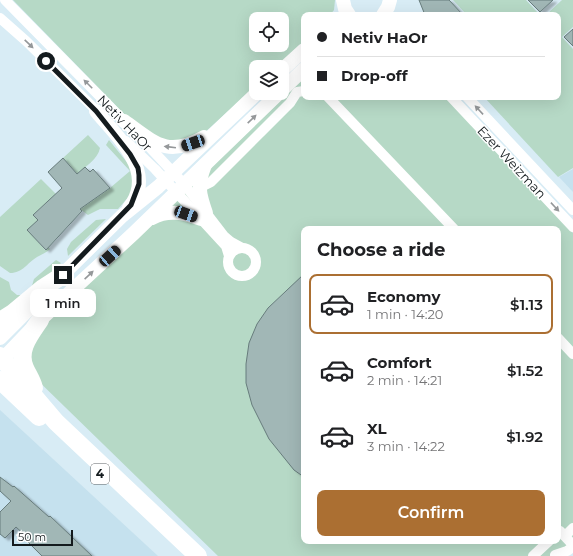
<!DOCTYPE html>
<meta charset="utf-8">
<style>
:root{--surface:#fff;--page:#f2f2f2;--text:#202124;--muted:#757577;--line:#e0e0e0;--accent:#ab6f32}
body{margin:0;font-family:Montserrat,sans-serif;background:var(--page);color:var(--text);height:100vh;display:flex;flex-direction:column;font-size:15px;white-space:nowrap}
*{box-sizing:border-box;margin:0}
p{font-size:13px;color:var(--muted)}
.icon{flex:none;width:22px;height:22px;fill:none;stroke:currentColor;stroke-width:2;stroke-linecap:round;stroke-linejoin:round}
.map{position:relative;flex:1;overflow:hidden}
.panel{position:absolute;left:301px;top:226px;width:260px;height:318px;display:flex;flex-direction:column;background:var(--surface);border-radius:8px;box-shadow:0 4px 16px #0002}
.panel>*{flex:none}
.guide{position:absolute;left:301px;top:12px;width:260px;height:88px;border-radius:8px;box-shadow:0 4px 16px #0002;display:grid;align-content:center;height:88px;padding:0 16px;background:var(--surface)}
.controls{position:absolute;left:249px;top:12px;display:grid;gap:8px}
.controls a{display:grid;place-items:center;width:40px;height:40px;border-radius:8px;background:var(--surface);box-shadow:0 4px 16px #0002;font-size:20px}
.scale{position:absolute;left:12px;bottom:10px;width:61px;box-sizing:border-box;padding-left:4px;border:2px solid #141b1e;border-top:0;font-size:11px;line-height:14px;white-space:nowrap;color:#141b1e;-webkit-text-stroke:3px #fff;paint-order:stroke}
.end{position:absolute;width:18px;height:18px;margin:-9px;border:5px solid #141b1e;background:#fff;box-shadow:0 0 0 2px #fff}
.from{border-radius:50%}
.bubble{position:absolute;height:28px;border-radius:8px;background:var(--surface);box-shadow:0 4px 16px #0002;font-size:13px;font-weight:600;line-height:28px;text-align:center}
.car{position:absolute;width:12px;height:24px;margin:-12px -6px;border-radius:5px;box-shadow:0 0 3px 1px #0007;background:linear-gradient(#222 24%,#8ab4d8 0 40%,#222 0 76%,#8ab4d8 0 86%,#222 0)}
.guide b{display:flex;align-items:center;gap:14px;height:38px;font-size:15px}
.guide b+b{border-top:1px solid var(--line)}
.guide i{width:10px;height:10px;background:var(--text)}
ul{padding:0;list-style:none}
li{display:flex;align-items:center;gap:12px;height:60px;margin:0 8px 6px;padding:0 8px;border:2px solid transparent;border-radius:8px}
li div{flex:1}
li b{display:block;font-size:15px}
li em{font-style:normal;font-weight:600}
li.current{border-color:var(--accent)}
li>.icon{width:36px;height:36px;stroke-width:1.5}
h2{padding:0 16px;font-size:18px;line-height:48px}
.primary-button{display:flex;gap:8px;margin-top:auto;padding:8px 16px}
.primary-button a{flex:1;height:46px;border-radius:8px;background:var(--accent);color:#fff;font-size:16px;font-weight:600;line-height:46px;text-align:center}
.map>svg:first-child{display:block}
.built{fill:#c5e1ee}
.green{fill:#b6d9c6;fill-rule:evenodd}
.building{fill:#a1b7b6;stroke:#677c7c;filter:url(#shadow)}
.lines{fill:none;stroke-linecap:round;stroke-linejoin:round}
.street{stroke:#fff;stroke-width:10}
.secondary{stroke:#fff;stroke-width:14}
.highway{stroke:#fff;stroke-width:18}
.oneway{fill:#95989a}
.route{stroke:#141b1e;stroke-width:5}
.labels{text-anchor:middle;stroke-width:3;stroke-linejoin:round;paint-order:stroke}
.shield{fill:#fff;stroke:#5a5f62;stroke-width:1}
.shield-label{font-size:12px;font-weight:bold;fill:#141b1e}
.street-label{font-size:13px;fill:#141b1e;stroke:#fff}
</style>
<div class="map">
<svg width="573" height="556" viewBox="0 0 573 556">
<defs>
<filter id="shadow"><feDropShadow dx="4" dy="2.5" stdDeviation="1" flood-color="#0004"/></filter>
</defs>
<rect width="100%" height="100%" fill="#d8ecf5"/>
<g class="built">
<path d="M573,169V192L559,177Z"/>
<path d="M0,410L158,556H0Z"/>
</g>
<g class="green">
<path d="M13,0H335L334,10L330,15H304V41L276,67H256V86L203,134L188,141H160L128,118ZM256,19H282V45H256Z"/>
<path d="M453,0H526L540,15H467Z"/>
<path d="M562,0H573V27L562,37L573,49V168L558,177L484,97H558V15H546Z"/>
<path d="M304,75V97H445L573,233V545L561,556H218L27,370V341ZM304,229H558V541H304Z"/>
<path d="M88,135L100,148C98,159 85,167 77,174L63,158Z"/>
<path d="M109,140L134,171L131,194L118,209H100L88,215L80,209L110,188L130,171L106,145Z"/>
<path d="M41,179L56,194L33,215L38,220L28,230L45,250L48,247L50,249C46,253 42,254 37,257C27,263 23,273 10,273L0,266V217Z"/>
<path d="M106,219L68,256L67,249L71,242L96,220Z"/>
<path d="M56,260L61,263L33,291L0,317V277L9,282L11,290L17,295H23L31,289L34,279Z"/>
</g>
<g class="building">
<path d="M419,0H449L463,15H425Z"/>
<path d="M528,0H553L540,12Z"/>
<path d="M573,29V46L564,37Z"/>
<path d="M63,158L77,174L85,167L90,172L93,169L110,188L80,209L82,211L46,250L27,230L38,220L33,215L62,188L48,172Z"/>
<path d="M304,274V477L294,470L269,439L252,405L246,383V364L249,343L257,324L268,308Z"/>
<path d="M0,477L13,487L14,486L49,517L50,516L92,556H42L26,540L28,538L16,527L5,538L0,534V512L11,501L0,491Z"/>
</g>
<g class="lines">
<g class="street">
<path d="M5,0L128,125"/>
<path d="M0,18L26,41L101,115"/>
<path d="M328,97L454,229"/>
<path d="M451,97L573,227"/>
<path d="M467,97L573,210"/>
<path d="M141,138L184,184L224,236L231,242L242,248"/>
<path d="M126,141L155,169L226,246L229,256"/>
<path d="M199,188L211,182L290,103L297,92L304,91"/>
<circle cx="242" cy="262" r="14"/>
<path d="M558,338L573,354"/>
<path d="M558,533L560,531L573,545"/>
<path d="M565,536L573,528"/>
<path d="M555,555L567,551L573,547"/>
<path d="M533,556L549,541"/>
</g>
<g class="secondary">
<path d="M343,0L345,9L349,15"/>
<path d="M383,15L388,7L390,0"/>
<path d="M282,70L304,50"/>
<path d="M282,90L304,69"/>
<path d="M96,111C117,137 158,172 129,208"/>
<path d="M124,121C155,143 167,158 204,137"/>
<path d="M205,165C197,185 199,193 206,213"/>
<path d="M152,218C169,209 184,213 201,219"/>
<path d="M56,281L122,216L158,187L257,93"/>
<path d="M0,338L29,309"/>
<path d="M0,362L40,320L133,234L279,93"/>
</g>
<g class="highway">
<path d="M0,321L13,313L43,288L63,275"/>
<path d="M0,356L56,422L198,556"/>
<path d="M0,380L39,417"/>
<path d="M34,388C32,380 28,375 25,368C17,350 30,335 40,320"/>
</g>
</g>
<defs><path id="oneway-solid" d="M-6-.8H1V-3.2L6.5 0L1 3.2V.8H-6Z"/></defs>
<g class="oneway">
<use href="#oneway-solid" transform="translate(29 44) rotate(44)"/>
<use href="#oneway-solid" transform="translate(88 84) rotate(-135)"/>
<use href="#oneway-solid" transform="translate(479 110) rotate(-133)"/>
<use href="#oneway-solid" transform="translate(252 119) rotate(-44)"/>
<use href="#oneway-solid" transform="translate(170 147) rotate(-173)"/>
<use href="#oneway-solid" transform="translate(555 207) rotate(47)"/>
<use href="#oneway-solid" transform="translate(89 275) rotate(-43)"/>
</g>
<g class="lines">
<path class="route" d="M46,61L96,111L130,154L138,168L139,175V184L131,205L63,275"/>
</g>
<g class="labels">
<rect class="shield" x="91" y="464" width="18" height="20" rx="3"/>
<g class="shield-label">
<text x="100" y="478">4</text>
</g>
<g class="street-label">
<text transform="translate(125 123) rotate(46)" y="5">Netiv HaOr</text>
<text transform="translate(512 162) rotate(47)" y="5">Ezer Weizman</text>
</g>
</g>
</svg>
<div class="controls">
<a><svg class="icon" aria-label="locate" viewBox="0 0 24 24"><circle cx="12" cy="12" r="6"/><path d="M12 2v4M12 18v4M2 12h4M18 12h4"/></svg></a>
<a><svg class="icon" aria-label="layers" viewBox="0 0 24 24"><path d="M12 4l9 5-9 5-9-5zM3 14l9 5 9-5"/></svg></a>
</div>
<div class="scale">50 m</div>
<i class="end from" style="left:46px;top:61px"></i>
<i class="end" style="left:63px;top:275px"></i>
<div class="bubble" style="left:30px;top:289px;width:66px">1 min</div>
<i class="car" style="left:193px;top:143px;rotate:251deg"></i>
<i class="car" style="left:186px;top:214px;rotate:110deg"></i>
<i class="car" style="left:110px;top:256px;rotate:48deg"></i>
<div class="guide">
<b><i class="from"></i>Netiv HaOr</b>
<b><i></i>Drop-off</b>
</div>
<section class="panel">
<h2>Choose a ride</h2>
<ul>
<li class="current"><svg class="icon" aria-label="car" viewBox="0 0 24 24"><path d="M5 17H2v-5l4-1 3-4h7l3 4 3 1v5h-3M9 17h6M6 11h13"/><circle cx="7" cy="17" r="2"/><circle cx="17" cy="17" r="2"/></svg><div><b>Economy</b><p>1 min · 14:20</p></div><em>$1.13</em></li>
<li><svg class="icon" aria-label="car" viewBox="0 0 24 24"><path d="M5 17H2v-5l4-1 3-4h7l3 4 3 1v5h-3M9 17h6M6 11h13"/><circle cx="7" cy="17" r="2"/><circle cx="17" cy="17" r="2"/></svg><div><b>Comfort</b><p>2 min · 14:21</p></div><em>$1.52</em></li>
<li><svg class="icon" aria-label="car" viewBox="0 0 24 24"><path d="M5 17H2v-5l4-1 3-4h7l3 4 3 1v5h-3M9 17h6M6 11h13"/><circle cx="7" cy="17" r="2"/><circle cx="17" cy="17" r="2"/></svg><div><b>XL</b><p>3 min · 14:22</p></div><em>$1.92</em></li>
</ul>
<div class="primary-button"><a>Confirm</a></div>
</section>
</div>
